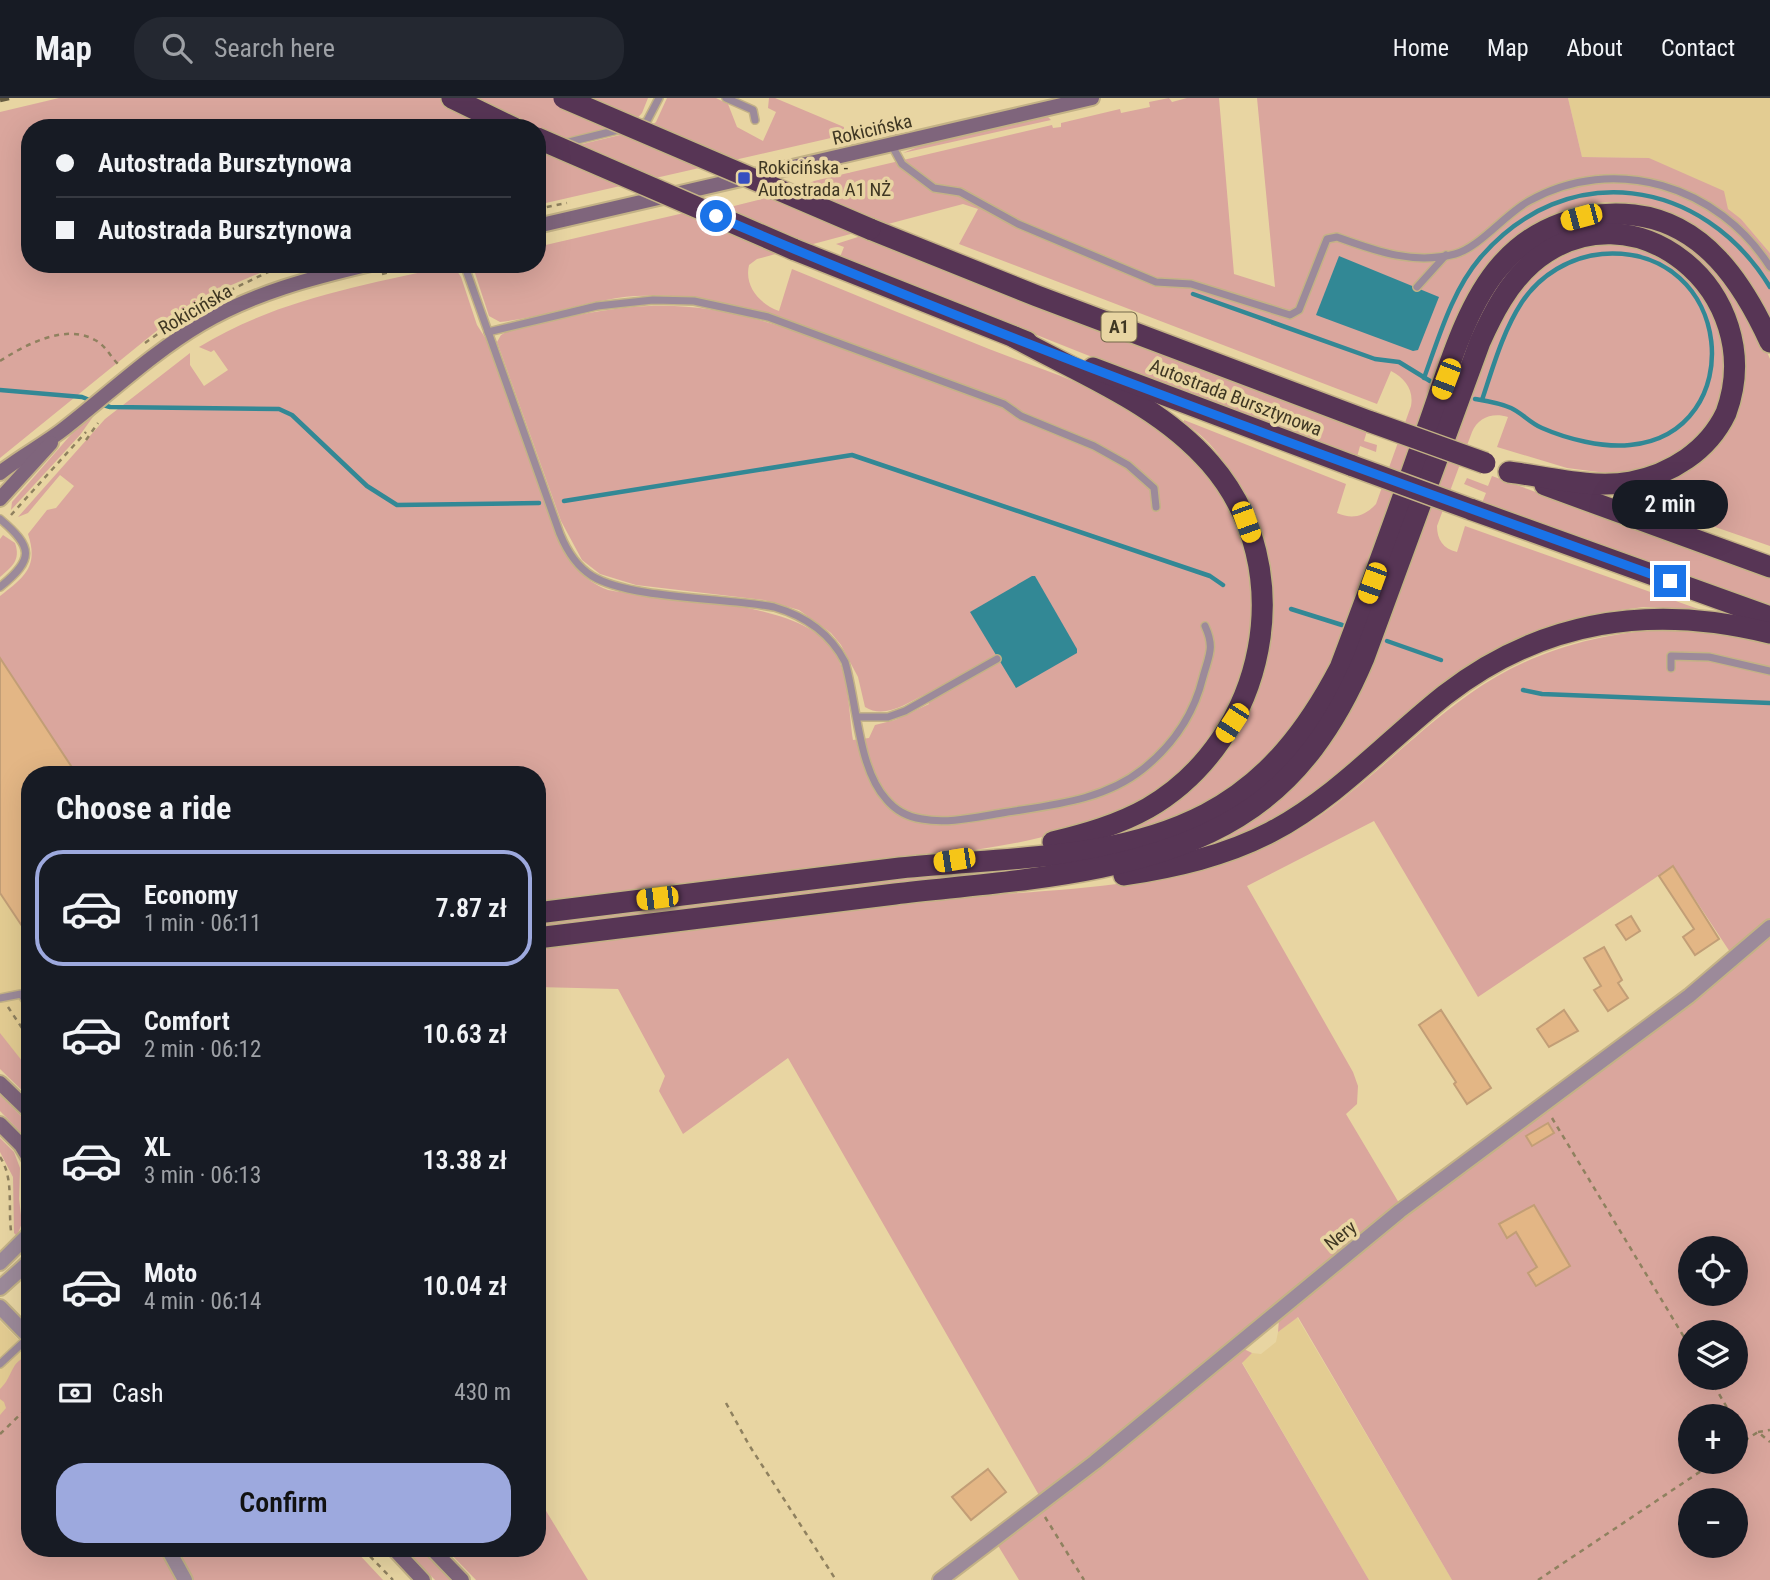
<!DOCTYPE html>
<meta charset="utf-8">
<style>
:root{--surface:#171b24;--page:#242831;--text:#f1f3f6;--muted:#9ea1a6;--line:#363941;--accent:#9da9de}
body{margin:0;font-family:"Roboto Condensed",sans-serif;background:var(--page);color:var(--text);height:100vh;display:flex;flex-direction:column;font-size:26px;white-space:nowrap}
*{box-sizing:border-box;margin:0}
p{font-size:23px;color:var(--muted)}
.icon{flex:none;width:38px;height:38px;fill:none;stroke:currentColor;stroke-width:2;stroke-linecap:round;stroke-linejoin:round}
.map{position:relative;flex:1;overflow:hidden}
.details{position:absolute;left:21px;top:668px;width:525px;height:791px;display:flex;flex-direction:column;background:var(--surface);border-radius:28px;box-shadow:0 7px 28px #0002}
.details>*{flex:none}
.banner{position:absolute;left:21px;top:21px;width:525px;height:154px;border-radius:28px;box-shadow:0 7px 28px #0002;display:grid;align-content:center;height:154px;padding:0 35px;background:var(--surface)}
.fabs{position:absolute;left:1678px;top:1138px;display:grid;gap:14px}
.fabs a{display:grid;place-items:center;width:70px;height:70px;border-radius:50%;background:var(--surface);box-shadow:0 7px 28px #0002;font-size:35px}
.end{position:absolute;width:32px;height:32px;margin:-16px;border:9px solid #1a73e8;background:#fff;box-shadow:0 0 0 4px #fff}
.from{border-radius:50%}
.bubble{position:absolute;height:49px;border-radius:24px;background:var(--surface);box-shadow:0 7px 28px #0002;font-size:23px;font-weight:600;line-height:49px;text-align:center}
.car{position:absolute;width:21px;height:42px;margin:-21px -10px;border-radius:9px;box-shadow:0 0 5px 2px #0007;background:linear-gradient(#f5c518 24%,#345 0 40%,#f5c518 0 76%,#345 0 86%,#f5c518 0)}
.banner b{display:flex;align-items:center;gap:24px;height:66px;font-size:26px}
.banner b+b{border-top:2px solid var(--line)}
.banner i{width:18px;height:18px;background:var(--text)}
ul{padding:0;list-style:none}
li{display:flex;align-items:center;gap:21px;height:116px;margin:0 14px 10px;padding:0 21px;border:4px solid transparent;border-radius:28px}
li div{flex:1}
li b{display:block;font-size:26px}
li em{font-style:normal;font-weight:600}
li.selected{border-color:var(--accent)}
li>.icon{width:63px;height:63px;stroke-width:1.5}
h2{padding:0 35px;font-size:32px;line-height:84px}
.pay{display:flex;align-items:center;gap:18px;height:77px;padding:0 35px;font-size:26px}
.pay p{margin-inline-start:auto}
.primary-button{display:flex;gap:14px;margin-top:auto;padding:14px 35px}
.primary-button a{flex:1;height:80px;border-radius:28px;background:var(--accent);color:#111;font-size:28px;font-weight:600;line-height:80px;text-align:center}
header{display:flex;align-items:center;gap:42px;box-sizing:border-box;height:98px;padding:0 35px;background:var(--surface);border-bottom:2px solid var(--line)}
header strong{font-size:33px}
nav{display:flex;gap:38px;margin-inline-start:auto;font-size:24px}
.search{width:490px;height:63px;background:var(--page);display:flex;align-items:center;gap:18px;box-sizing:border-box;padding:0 24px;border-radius:28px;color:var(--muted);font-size:26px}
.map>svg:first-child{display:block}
.built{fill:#e3cc92}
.green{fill:#daa69d;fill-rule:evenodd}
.water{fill:#328895}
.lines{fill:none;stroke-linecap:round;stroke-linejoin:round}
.stream{stroke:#328895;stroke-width:4.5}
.building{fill:#e3b685;stroke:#c29e76;stroke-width:2}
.lane-casing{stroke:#c3b286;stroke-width:10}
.street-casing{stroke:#c3b286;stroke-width:18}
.secondary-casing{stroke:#c3b286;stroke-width:18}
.highway-casing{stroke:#c3b286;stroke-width:24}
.path{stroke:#8f815f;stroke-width:2.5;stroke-dasharray:5 5;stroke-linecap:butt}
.lane{stroke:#9c8a9a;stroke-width:7}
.street{stroke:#9c8a9a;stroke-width:14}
.secondary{stroke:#7f657c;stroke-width:14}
.highway{stroke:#573555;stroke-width:21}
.rail{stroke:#675d41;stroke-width:4.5;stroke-dasharray:12 12;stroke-linecap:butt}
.highway-bridge-casing{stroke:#c3b286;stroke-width:24;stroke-linecap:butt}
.highway-bridge{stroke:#573555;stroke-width:21}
.route{stroke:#1a73e8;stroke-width:9}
.poi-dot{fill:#364ec0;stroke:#e8d5a2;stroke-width:2.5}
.labels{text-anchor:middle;stroke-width:7;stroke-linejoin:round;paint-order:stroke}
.shield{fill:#e8d5a2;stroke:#726649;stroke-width:2}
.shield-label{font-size:18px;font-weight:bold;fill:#3f3723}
.street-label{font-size:19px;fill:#3f3723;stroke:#e8d5a2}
.poi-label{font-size:19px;fill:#3f3723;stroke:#e8d5a2;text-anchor:start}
</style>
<header>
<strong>Map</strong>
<div class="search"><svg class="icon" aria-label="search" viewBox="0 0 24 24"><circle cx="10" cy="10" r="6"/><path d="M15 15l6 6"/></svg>Search here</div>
<nav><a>Home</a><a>Map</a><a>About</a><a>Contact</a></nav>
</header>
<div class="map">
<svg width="1770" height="1482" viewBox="0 0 1770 1482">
<rect width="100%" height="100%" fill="#e8d5a2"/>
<g class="built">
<path d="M1568,0H1770V155L1741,121L1649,60L1582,59Z"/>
<path d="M0,535L94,677H30V976L0,944Z"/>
<path d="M1297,1219L1452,1482H1369L1242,1264L1252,1255L1261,1256L1276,1244L1278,1234Z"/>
<path d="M0,1223L30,1254V1307L0,1336Z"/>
</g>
<g class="green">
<path d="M59,0H648L642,15L633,25L537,47V30H30V166H281L222,191L175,218L0,360V14Z"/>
<path d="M667,0H716L728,6L737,29L763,43L776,14L768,10L769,0H775L844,29V37L537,107V57L649,30L656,24Z"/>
<path d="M1169,0L1172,4L1187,0H1219L1234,176L1275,189L1257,0H1568L1582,59L1649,60L1724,93L1728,111L1741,121L1770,155V221C1702,79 1544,58 1467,205L1343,535C1293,655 1236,711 1107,738C1137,724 1164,711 1189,690C1267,621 1292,503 1248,408C1233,377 1215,342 1184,326V322L1346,386L1337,415C1353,422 1365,418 1376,406L1411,308C1414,292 1405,280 1391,273L1377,306L959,146L978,111L963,106L757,161L749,167C744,189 760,206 779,213L792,171C858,198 924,225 989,251C1037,270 1087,285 1131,311C1222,365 1268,453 1247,558C1233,628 1181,687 1116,715C1033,751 939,756 850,766C746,779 642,792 537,805V677H77L0,560V498C24,479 39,469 28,436L47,412L56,410L74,388L60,377L28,415L18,419L105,321L190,255V267L204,288L228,272L214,252L211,254L199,249C277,201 366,187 453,167L461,179L477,227L486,241L557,440C569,465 581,481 608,492C665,503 809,500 837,558C849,582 849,616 853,642L869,640L875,627L895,622L929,606L924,597C906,606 884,621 865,609L858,579L841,547L831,535L799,512L764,502L636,487L600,476L582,462L561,423L497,244L501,237L510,232C621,206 678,194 789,231L792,224C735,205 677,192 617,200C577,206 539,220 500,224L489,218L472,166H537V149L697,112L726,110L794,93L814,83L1052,27L1053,30L1061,29V25L1120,11L1121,15L1150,9L1149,4Z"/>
<path d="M1048,19L1051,22L903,55L920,48Z"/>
<path d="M1620,122C1698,130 1743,193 1770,261V448L1617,395C1656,392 1693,373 1717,342C1770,204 1626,44 1512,170C1475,212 1460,273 1441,323L1439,322C1475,224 1496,127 1620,122Z"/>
<path d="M861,138L1367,333L1364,343L1377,347L1376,354L1360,348L1357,359L1087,257L840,159L844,149L836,146Z"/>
<path d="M1601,145L1631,147L1671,161L1711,201L1728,263L1717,309L1709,324L1687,348L1662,365L1630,374L1614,376L1567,370L1497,349L1508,319C1492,314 1478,320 1472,334L1437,428C1437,441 1443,451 1457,454L1465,428L1701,512L1644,509L1605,514L1561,526L1356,664L1291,713L1215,748L1267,710L1502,218L1532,177L1575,151Z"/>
<path d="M95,316L80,337L11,412L12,404L75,332Z"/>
<path d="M1492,378L1770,479V508L1482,405L1486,395L1464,386L1467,380L1488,388Z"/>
<path d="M1405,410L1411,412C1340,606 1310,727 1080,764L537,831V824L1111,754C1317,708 1341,585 1405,410Z"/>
<path d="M3,437L15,445C21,462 12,469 0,479V441Z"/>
<path d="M1666,531L1715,535L1770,544V822L1732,857L1673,768L1478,899L1374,723L1247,788L1353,974L1358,988L1357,1006L1346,1016L1399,1105L1040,1399L788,960L683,1036L659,993L665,978L618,891L537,889V850C667,835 797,815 927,802C1033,792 1142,793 1243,758C1333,727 1393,650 1468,597C1528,554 1593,536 1666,531Z"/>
<path d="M1770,835V1482H1452L1298,1219L1278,1234L1279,1221L1403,1120ZM1690,1150H1736V1195H1690ZM1690,1234H1736V1279H1690ZM1690,1318H1736V1363H1690ZM1690,1402H1736V1447H1690Z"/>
<path d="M0,935L30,973V1000L0,971Z"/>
<path d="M0,997L30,1027V1044L0,1013Z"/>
<path d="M0,1040L14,1054L20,1070L19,1101L22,1125L17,1138L14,1135L13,1079L0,1054Z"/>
<path d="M1244,1251L1252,1255L1242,1265L1369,1482H1019L997,1446Z"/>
<path d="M30,1259V1451H162L179,1482H0V1317L6,1310L4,1304L0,1301V1291C14,1278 10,1261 30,1259Z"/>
<path d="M537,1398L588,1482H476L446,1451H537Z"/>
<path d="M174,1451H354L383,1482H191Z"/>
<path d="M405,1451H421L450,1482H435Z"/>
</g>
<g class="water">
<path d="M1339,158L1439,199L1418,252L1413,253L1316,217Z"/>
<path d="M1032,478H1035L1077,551V555L1016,590L970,514Z"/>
</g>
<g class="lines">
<g class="stream">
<path d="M1193,196L1375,261L1399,264L1430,283"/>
<path d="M1424,280C1439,239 1452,193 1480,160C1566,59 1703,79 1770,189"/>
<path d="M0,292L82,299L92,303"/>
<path d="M1475,301C1487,303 1500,305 1511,310C1522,315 1530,325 1542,330C1567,341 1603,350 1630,347C1751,335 1735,146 1602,156C1570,159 1540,177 1522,204C1503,233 1493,269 1482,302"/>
<path d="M100,306L110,309L279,311L292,317L367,388L397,407L539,405"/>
<path d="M564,403L852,357L1210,478L1223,487"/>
<path d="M1291,511L1342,527"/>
<path d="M1387,543L1441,562"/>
<path d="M1523,592L1542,596L1770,605"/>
</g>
</g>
<g class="building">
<path d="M0,560L77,677H30V840L0,795Z"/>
<path d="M1673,768L1719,841L1695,857L1683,839L1694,831L1659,778Z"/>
<path d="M1631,818L1640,833L1626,842L1616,827Z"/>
<path d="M1604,849L1622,882L1618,885L1628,900L1608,913L1594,892L1601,888L1584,860Z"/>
<path d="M1441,912L1491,990L1467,1006L1454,986L1456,984L1419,927Z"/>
<path d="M1564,912L1578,933L1549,949L1537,931Z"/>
<path d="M1548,1025L1554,1035L1532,1048L1526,1038Z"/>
<path d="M1534,1107L1570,1168L1536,1188L1528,1175L1537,1169L1516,1134L1507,1140L1499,1126Z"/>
<path d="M988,1371L1006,1394L971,1422L952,1399Z"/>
</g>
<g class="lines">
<g class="lane-casing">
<g id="lane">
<path d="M726,0L753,12L755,22"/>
<path d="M640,27L647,23L659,0"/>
<path d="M565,45L622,31"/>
<path d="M891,46L902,66L934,90L960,94L1018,126L1156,184L1191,186L1290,217L1299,212L1327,141L1337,139C1376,153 1413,167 1455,156C1480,149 1505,116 1529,103C1614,55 1719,88 1770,169"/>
<path d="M464,166L560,436C567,453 576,468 592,478C629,501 728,500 774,509C805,518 830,535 845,564C857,605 858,670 886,701C895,712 908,719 922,721C948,726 976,719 1002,715C1051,707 1103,703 1143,671C1173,647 1194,616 1203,579C1209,557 1215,550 1205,528"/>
<path d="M1417,189L1446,157"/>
<path d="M488,234L597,208L653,202L694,203L768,219L1004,306L1021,318L1094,348L1128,367L1154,390L1156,409"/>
<path d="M0,421C33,449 35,461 0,489"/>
<path d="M1671,570V558L1709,559L1770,573"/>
<path d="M858,619H888L905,613L997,561"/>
<path d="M0,900L21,896L30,909"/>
<path d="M0,1266L29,1239"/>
</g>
</g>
<g class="street-casing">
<g id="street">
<path d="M0,1165L30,1135"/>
<path d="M0,1190L30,1163"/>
<path d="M0,1209L30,1240"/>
<path d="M168,1451L185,1482"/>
<path d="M940,1482L1095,1364L1400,1113L1689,898L1770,829"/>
</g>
</g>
<g class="secondary-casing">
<g id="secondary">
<path d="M537,128L1092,0"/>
<path d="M0,375C21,358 45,346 65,330C110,295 152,255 201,226C254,195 311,180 371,166"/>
<path d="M0,401L51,345"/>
<path d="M0,985L30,1014"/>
<path d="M0,1026L21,1047L30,1062"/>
<path d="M394,1451L423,1482"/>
<path d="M432,1451L462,1482"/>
</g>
</g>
<g class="highway-casing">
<g id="highway">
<path d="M452,0L514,30"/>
<path d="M870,131L1037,198L1371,324"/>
<path d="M793,151L1027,244"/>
<path d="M1014,239C1081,276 1159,306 1210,365C1302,470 1267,641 1148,710C1118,727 1085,736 1053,744"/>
<path d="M1093,270L1353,368"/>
<path d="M1545,387L1770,469"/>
<path d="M1470,411L1770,519"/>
<path d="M1124,777C1175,769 1225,758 1271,734C1336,700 1387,643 1445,597C1543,521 1652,506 1770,535"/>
<path d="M537,815C658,801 779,784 900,770C1001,759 1114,764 1206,716C1269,683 1308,631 1340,570C1370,491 1399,411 1427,331C1446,279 1464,209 1501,167C1535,128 1583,112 1634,117C1704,125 1743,185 1770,244"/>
<path d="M537,840C656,825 776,811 895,796C1004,783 1143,778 1238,719C1299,682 1337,624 1364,560L1480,244C1493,215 1508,186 1532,165C1633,80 1770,195 1726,315C1708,353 1671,376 1631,384C1592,391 1548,379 1509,374"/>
</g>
</g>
<g class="path">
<path d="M537,111L567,105"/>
<path d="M382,176L426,166"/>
<path d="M145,245L197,208L285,166"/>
<path d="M0,263C25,247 65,225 95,242C105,247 110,258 118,266"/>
<path d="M86,342L98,325"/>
<path d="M11,417L86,334"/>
<path d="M8,909L30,942"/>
<path d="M1552,1020L1690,1249"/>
<path d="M0,1059C14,1080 8,1108 11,1133"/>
<path d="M1709,1279L1732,1318"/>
<path d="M726,1305L749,1347L836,1482"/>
<path d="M1736,1324L1749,1339"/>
<path d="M1758,1334L1770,1332"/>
<path d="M0,1336L30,1307"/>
<path d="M1736,1348L1758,1334L1770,1344"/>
<path d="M1045,1419L1084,1482"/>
<path d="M363,1451L393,1482"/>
<path d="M1538,1482L1716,1363"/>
</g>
<use href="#lane" class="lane"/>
<use href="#street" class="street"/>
<use href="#secondary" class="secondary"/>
<use href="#highway" class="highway"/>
<path class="rail" d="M0,2L9,0"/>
<g class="highway-bridge-casing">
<g id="highway-bridge">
<path d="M564,0L870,131"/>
<path d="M537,40L793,151"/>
<path d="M1371,324L1485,365"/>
<path d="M1353,368L1470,411"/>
</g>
</g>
<use href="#highway-bridge" class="highway-bridge"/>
</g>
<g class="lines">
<path class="route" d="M716,118C1029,253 1350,367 1670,483"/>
</g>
<rect class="poi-dot" x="737" y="73" width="14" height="14" rx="3.5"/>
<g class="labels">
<rect class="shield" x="1101.5" y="214.5" width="35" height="29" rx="5"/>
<g class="shield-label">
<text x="1119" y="235">A1</text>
</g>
<g class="street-label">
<text transform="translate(872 31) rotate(-13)" y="7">Rokicińska</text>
<text transform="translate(195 211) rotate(-30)" y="7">Rokicińska</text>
<text transform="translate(1236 299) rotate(21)" y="7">Autostrada Bursztynowa</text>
<text transform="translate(1340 1137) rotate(-39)" y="7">Nery</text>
</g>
<g class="poi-label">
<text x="758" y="76">Rokicińska -<tspan x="758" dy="22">Autostrada A1 NŻ</tspan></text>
</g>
</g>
</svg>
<div class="fabs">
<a><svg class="icon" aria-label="locate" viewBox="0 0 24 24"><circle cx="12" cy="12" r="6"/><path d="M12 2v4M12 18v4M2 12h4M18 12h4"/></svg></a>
<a><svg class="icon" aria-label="layers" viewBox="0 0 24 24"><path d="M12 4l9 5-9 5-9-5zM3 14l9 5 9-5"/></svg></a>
<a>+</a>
<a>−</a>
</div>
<i class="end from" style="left:716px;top:118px"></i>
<i class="end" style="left:1670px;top:483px"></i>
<div class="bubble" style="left:1612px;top:382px;width:116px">2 min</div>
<i class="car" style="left:1581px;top:119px;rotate:255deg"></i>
<i class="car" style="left:1446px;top:281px;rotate:201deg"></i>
<i class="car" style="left:1246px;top:424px;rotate:160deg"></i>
<i class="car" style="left:1372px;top:485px;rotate:200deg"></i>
<i class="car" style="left:1232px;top:625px;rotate:213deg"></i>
<i class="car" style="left:954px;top:762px;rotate:261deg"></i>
<i class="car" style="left:657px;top:800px;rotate:263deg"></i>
<div class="banner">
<b><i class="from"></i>Autostrada Bursztynowa</b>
<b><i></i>Autostrada Bursztynowa</b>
</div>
<section class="details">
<h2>Choose a ride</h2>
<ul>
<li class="selected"><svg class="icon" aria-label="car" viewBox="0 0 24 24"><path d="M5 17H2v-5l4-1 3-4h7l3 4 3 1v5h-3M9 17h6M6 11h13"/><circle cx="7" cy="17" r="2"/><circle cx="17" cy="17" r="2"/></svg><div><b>Economy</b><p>1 min · 06:11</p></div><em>7.87 zł</em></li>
<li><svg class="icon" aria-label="car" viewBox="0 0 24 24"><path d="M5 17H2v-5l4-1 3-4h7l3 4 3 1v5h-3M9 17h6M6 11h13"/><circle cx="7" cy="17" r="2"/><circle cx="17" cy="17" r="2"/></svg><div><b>Comfort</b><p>2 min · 06:12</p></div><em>10.63 zł</em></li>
<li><svg class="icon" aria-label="car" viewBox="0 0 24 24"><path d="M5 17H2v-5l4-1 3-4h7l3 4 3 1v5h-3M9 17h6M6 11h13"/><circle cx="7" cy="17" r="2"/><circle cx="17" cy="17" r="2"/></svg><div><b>XL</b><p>3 min · 06:13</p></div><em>13.38 zł</em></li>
<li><svg class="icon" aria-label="car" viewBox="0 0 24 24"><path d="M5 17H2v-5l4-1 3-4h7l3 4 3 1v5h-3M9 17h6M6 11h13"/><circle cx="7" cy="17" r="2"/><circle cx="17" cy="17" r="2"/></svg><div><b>Moto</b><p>4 min · 06:14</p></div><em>10.04 zł</em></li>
</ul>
<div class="pay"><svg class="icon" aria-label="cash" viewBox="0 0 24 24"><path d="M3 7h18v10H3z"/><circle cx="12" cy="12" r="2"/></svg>Cash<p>430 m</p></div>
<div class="primary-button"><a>Confirm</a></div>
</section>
</div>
